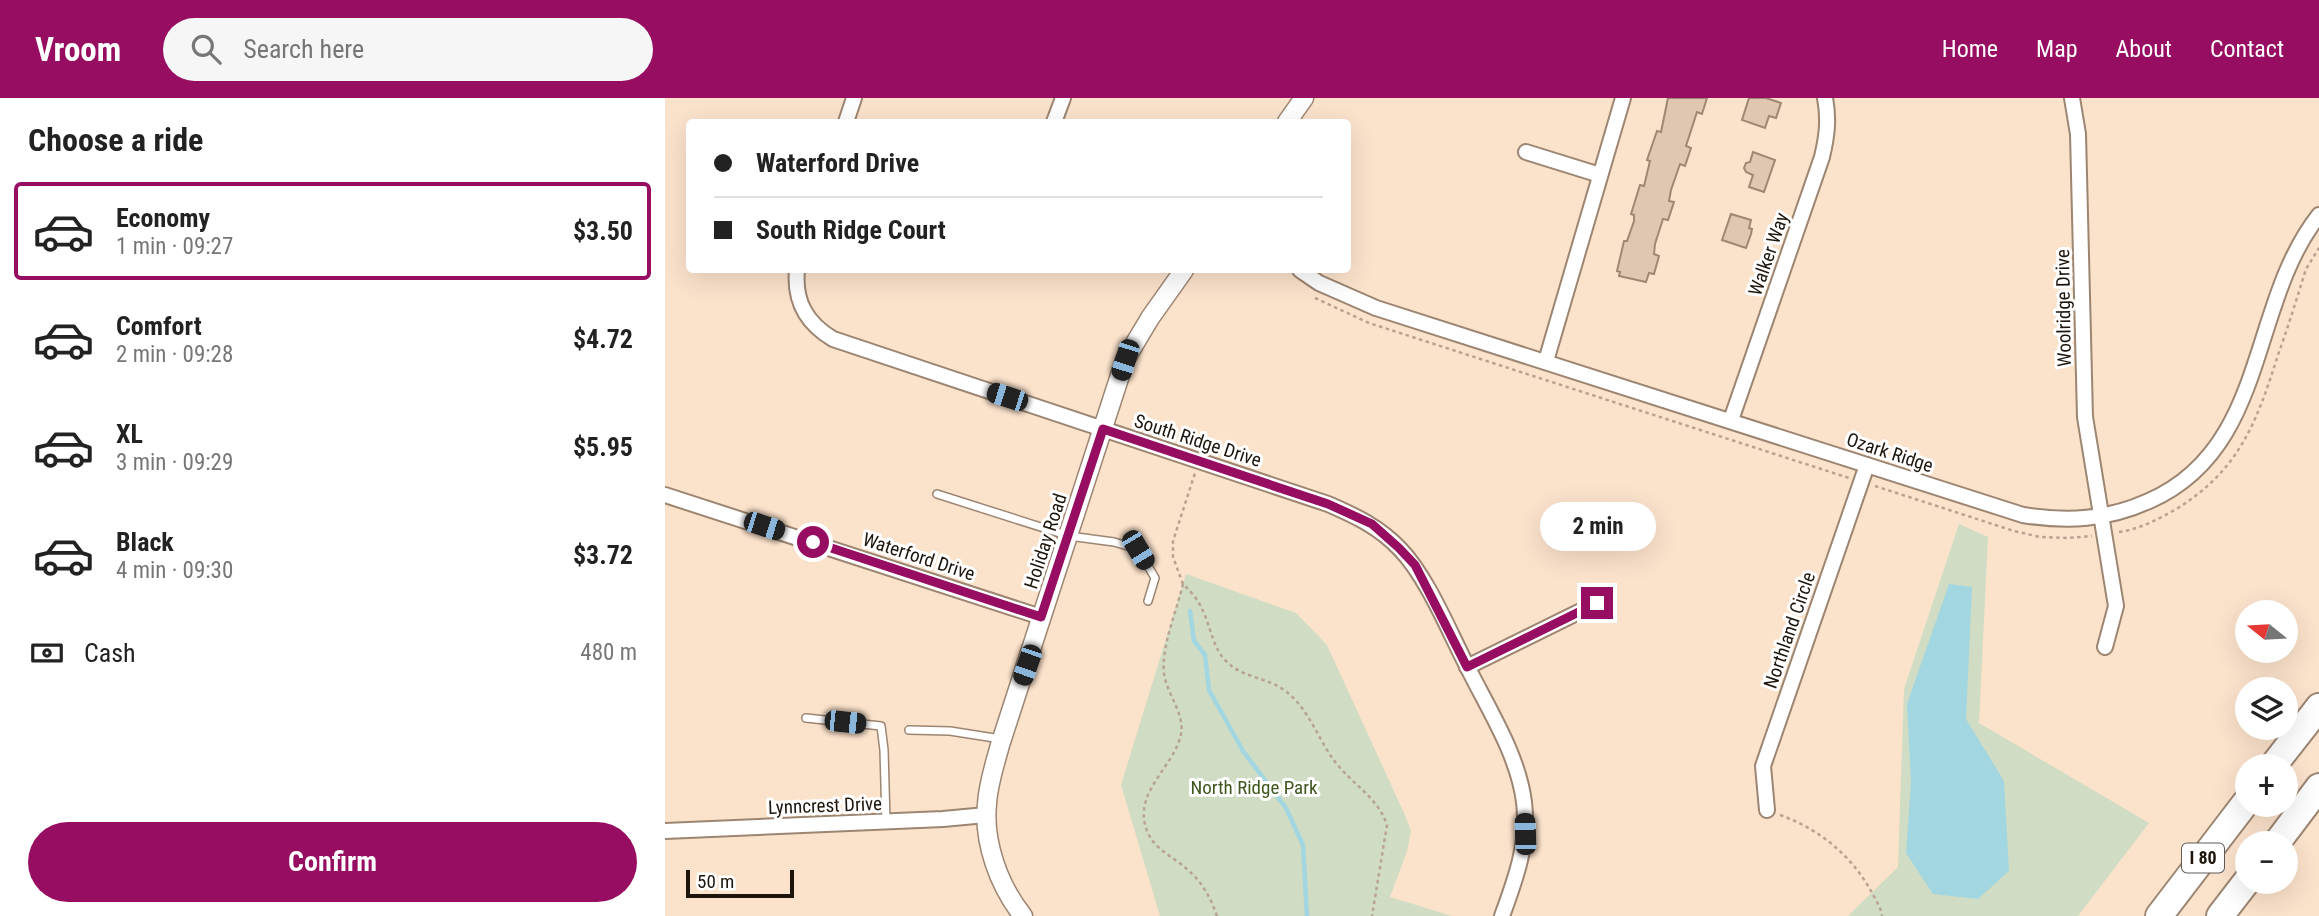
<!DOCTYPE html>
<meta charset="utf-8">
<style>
:root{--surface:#fff;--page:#f6f6f6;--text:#222;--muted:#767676;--line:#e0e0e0;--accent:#970d62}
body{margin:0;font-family:"Roboto Condensed",sans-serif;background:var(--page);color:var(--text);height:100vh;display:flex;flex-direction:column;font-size:26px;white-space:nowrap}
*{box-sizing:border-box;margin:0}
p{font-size:23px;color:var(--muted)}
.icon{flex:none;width:38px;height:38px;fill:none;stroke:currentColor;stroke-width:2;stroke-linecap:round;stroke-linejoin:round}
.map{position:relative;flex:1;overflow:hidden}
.panel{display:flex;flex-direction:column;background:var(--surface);width:665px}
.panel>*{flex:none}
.banner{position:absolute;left:21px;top:21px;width:665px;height:154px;border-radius:7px;box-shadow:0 7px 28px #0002;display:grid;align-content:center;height:154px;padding:0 28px;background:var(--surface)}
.needle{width:46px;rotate:288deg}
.tools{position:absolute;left:1570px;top:502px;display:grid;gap:14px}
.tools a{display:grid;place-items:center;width:63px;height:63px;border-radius:50%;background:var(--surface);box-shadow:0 7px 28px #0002;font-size:35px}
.scale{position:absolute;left:21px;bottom:18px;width:108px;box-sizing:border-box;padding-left:7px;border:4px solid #1d140c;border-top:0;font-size:19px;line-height:24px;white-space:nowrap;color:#1d140c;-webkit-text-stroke:5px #fff;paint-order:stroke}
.end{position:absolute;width:32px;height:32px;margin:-16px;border:9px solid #970d62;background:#fff;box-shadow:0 0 0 4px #fff}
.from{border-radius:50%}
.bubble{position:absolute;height:49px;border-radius:24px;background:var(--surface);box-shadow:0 7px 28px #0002;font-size:23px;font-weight:700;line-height:49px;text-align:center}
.car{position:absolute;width:21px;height:42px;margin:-21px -10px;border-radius:9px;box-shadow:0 0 5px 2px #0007;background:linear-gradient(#222 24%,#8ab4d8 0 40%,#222 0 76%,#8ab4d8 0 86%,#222 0)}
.banner b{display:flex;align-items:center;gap:24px;height:66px;font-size:26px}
.banner b+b{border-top:2px solid var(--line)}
.banner i{width:18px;height:18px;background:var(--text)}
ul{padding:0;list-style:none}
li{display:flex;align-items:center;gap:21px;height:98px;margin:0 14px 10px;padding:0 14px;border:4px solid transparent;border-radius:7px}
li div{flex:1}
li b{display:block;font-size:26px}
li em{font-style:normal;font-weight:700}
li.active{border-color:var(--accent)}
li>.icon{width:63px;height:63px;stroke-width:1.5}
h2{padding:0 28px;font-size:32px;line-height:84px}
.pay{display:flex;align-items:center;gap:18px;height:77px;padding:0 28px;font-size:26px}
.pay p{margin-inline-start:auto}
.primary-button{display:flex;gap:14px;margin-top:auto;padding:14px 28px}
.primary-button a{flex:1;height:80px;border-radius:42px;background:var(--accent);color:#fff;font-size:28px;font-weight:700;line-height:80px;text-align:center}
header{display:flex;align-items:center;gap:42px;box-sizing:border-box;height:98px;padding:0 35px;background:var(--accent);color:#fff}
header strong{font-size:33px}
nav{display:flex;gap:38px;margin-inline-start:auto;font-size:24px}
.search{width:490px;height:63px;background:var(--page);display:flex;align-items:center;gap:18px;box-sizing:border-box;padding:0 24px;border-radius:38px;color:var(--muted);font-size:26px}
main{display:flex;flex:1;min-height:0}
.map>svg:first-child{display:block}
.green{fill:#d0dcc3}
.water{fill:#a2d7e1}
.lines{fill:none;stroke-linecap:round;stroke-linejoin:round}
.stream{stroke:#a2d7e1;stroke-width:4.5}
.building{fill:#dfc7b1;stroke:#9f8873;stroke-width:2}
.service-casing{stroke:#9c8571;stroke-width:10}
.minor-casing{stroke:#9c8571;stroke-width:18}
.tertiary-casing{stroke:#9c8571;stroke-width:21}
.motorway-casing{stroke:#9c8571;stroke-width:30}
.path{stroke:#b7a391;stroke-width:2.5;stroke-dasharray:3.5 3.5;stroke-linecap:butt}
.service{stroke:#fff;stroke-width:7}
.minor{stroke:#fff;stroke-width:14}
.tertiary{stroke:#fff;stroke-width:18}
.motorway{stroke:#fff;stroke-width:26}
.route{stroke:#970d62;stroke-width:9}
.labels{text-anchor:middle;stroke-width:6;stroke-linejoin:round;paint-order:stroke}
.shield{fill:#fff;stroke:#615a55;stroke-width:2}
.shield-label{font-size:18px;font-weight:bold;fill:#1d140c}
.street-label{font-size:19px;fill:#1d140c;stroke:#fff}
.park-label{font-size:19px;fill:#40561f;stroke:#fff}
</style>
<header>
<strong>Vroom</strong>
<div class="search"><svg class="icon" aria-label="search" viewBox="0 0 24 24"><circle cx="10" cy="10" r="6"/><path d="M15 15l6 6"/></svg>Search here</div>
<nav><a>Home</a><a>Map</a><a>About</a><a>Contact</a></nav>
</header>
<main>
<section class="panel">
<h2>Choose a ride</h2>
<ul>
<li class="active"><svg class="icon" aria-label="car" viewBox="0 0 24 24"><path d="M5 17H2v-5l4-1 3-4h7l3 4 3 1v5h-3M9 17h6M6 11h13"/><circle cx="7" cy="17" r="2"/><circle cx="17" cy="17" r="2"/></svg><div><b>Economy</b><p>1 min · 09:27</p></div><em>$3.50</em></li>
<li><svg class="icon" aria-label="car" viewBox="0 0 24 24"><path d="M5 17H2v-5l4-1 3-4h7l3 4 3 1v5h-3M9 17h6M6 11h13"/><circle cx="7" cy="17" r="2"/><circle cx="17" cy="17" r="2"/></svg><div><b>Comfort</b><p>2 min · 09:28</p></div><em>$4.72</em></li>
<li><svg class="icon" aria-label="car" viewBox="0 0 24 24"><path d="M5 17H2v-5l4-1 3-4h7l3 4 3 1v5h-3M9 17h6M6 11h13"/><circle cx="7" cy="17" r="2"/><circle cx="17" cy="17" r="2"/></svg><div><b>XL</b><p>3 min · 09:29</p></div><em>$5.95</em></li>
<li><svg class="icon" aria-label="car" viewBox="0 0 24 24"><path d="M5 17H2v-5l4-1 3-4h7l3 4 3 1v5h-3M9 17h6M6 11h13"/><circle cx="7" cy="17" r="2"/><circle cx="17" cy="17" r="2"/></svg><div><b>Black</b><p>4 min · 09:30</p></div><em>$3.72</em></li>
</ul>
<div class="pay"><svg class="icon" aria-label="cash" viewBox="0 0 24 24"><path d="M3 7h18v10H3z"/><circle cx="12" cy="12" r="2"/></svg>Cash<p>480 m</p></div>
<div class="primary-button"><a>Confirm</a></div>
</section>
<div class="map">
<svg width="1654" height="818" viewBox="0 0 1654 818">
<rect width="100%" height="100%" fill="#fbe2cb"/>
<g class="green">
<path d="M1294,426L1323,439L1314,625L1484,725L1413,818H1183L1233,769L1239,591Z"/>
<path d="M521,476L631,515L662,547L739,715L746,733L742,753L725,799L787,818H495L456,687Z"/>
</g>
<path class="water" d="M1284,486L1307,489L1301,621L1339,683L1344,773L1313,801L1268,796L1241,755L1246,684L1242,606Z"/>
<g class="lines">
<path class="stream" d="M525,513L529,543L540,557L544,592L578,653L621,710L638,747L642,818"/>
</g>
<g class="building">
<path d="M1003,0H1042L1037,16L1032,14L1021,48L1026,50L1020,68L1015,66L1006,92L1004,103L1009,104L1003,122L998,121L990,146L989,156L994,158L989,176L984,175L981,184L954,178L955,174L952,173L959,143H962L969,123V117L966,116L975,87L979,88L985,63L982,62L992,33L996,34Z"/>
<path d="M1084,0H1101L1116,5L1111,20L1104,18L1100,30L1077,22Z"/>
<path d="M1088,54L1110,62L1099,94L1084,89L1088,77L1081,74L1079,70L1081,65L1085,64Z"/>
<path d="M1066,116L1086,122L1084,130L1087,131L1086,136L1081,150L1057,142Z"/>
</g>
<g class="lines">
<g class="service-casing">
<g id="service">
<path d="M272,396L404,438L449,444L473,451L490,480L483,503"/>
<path d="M141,620L216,628L219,652L221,723"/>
<path d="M244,632L285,633L336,641"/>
</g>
</g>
<g class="minor-casing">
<g id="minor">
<path d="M1407,0L1413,36L1420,319L1451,508L1440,549"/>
<path d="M181,24L189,0"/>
<path d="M389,24L398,0"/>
<path d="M861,54L935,77"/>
<path d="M132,172C129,203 141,225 168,241L663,406C691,418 714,429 735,451C762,479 783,531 801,566C822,609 853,656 859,704C864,744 851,780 837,818"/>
<path d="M635,172L654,185L711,210L1358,417C1402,424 1442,422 1484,403C1604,350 1583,207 1654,117"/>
<path d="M881,263L958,0"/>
<path d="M1066,322L1157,59C1162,38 1164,21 1160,0"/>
<path d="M0,397L376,519"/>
<path d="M802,569L932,505"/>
<path d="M1102,712L1098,668L1202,367"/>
<path d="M0,733L278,721L321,717"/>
</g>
</g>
<g class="tertiary-casing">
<g id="tertiary">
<path d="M622,24L639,0"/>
<path d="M358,818C334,788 318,744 322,706C323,686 330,666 335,647L460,262L485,220L519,172"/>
</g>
</g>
<g class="motorway-casing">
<g id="motorway">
<path d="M1608,668L1654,609"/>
<path d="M1611,746L1654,689"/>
<path d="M1494,818L1582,703"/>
<path d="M1555,818L1582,783"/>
</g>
</g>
<g class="path">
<path d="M650,200L704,225L1184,380"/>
<path d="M1210,388L1349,433L1375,439L1403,440L1427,438"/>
<path d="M1454,434C1475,431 1494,421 1513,410C1575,371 1592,323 1613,257C1623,229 1632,200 1641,171L1654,150"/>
<path d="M518,486L508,459V443L530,375"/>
<path d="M1115,717C1154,731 1186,757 1206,793C1210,801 1216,809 1217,818"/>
<path d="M552,818C546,801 538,785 524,773C510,759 490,753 482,733C467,694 509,670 516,636C520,615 501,595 499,575C496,549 512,512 518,486C525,493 533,501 537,511C546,528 547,550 562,564C578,580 601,579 619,592C643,609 652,639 668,661C685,685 713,699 722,727L707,818"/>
</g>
<use href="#service" class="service"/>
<use href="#minor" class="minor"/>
<use href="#tertiary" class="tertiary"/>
<use href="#motorway" class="motorway"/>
</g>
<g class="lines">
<path class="route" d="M148,444L376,519L438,331L663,406L707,426L734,450L750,467L802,569L932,505"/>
</g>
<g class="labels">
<rect class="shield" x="1517" y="745.5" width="42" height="29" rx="5"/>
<g class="shield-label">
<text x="1538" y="766">I 80</text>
</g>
<g class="street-label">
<text transform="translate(1103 156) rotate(-71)" y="7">Walker Way</text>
<text transform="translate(1398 210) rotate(-91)" y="7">Woolridge Drive</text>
<text transform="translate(533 342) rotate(18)" y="7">South Ridge Drive</text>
<text transform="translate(1225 354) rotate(18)" y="7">Ozark Ridge</text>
<text transform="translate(380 443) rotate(-72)" y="7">Holiday Road</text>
<text transform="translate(254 458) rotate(18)" y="7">Waterford Drive</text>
<text transform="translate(1124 532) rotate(-71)" y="7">Northland Circle</text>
<text transform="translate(160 707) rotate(-2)" y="7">Lynncrest Drive</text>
</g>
<g class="park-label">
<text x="589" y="696">North Ridge Park</text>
</g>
</g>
</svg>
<div class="tools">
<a><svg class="needle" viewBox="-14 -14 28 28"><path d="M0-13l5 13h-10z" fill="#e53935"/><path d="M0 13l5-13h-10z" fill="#767676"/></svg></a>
<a><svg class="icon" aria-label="layers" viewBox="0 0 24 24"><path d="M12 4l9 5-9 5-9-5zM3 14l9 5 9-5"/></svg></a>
<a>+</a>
<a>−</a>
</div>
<div class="scale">50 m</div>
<i class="end from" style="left:148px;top:444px"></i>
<i class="end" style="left:932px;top:505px"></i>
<div class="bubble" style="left:875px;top:404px;width:116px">2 min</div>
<i class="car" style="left:460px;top:262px;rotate:198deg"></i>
<i class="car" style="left:342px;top:299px;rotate:288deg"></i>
<i class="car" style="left:99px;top:428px;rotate:108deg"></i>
<i class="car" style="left:473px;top:452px;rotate:149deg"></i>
<i class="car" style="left:362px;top:567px;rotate:199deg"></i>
<i class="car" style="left:180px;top:624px;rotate:96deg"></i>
<i class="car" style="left:860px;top:736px;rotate:358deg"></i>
<div class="banner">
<b><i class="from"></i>Waterford Drive</b>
<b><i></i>South Ridge Court</b>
</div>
</div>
</main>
